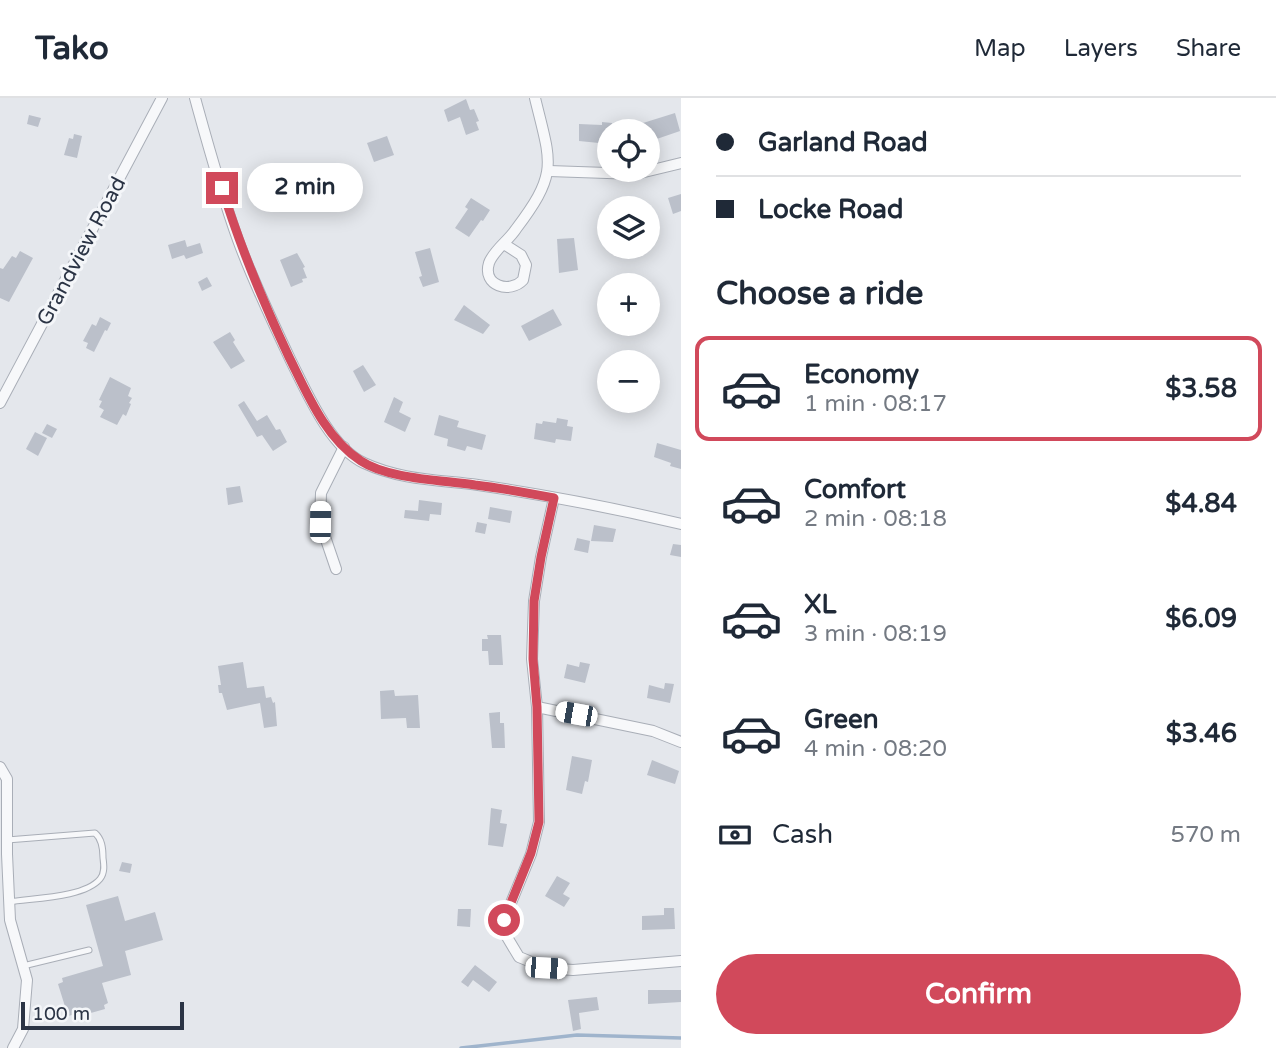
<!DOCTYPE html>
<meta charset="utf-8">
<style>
:root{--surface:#fff;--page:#f6f6f7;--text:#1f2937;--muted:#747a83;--line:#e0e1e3;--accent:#d1495b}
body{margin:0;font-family:"Varela Round",sans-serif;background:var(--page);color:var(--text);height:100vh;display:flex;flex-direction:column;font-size:26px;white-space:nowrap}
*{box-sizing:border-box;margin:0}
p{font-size:23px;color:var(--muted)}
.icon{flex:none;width:38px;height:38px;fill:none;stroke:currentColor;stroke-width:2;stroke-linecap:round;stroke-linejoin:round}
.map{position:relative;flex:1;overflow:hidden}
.panel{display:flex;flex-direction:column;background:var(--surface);width:595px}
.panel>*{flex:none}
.top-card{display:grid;align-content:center;height:154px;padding:0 35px;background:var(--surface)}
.buttons{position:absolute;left:597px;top:21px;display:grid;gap:14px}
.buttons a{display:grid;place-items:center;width:63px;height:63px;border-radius:50%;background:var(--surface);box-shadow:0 4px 18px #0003;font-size:35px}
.scale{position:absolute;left:21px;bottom:18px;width:163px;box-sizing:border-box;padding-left:7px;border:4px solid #2b3445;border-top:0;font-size:19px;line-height:24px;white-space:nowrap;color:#2b3445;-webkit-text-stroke:5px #f4f6f9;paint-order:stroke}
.end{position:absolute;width:32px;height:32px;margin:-16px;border:9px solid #d1495b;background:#fff;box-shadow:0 0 0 4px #fff}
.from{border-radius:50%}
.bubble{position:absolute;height:49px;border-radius:24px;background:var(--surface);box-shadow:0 4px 18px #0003;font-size:23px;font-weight:700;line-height:49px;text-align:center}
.car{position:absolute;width:21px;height:42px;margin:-21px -10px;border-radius:9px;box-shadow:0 0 5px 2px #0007;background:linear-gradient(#fff 24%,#345 0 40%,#fff 0 76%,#345 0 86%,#fff 0)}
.top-card b{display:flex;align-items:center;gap:24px;height:66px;font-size:26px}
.top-card b+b{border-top:2px solid var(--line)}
.top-card i{width:18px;height:18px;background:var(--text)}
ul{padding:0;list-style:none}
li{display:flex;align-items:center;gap:21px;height:105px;margin:0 14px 10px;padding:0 21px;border:4px solid transparent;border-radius:14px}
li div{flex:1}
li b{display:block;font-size:26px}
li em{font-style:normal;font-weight:700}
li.active{border-color:var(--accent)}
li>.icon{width:63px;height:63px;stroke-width:1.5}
h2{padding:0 35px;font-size:32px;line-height:84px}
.pay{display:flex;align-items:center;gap:18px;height:77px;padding:0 35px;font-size:26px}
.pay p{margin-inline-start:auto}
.action{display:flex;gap:14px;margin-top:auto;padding:14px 35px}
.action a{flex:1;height:80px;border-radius:42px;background:var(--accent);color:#fff;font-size:28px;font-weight:700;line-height:80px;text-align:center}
header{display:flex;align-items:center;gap:42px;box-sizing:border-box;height:98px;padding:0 35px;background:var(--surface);border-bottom:2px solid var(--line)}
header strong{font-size:33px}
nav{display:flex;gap:38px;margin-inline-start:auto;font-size:24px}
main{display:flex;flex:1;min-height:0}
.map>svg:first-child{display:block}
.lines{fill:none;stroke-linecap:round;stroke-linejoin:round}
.stream{stroke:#9fb4cc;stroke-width:3.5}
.building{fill:#bbc0ca}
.service-casing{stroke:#a9aeb7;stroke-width:7}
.minor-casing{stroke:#a9aeb7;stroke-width:12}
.service{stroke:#f7f8fa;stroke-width:5}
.minor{stroke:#f7f8fa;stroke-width:10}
.route{stroke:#d1495b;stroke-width:9}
.labels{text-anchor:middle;stroke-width:6;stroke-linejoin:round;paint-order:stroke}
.street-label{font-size:21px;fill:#2b3445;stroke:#f4f6f9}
</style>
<header>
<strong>Tako</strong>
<nav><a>Map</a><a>Layers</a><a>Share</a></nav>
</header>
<main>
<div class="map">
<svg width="681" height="950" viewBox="0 0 681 950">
<rect width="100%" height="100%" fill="#e4e7ec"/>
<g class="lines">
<path class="stream" d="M461,950L577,937L681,940"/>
</g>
<g class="building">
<path d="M466,1L470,12L474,11L479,23L476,24L479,32L466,37L460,19L448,24L444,12Z"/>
<path d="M675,15L680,33L648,44V33H645L643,25Z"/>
<path d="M29,17L41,20L38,29L27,26Z"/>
<path d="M602,24L612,25V33H609V46L579,43V26L602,27Z"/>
<path d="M74,36L82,38L77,60L64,57L69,40L73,41Z"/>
<path d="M387,38L394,57L374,64L367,45Z"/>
<path d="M681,96V113L673,116L668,100Z"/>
<path d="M471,100L490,112L483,123L481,122L469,139L455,130L468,111L465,109Z"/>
<path d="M574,140L578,172L559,175L557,141Z"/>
<path d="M185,142L187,149L200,145L203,155L186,161L184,157L172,161L168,147Z"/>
<path d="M430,150L439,184L423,189L419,179L422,178L415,154Z"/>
<path d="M20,153L33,160L9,204L0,200V170L3,171L12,158L16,160Z"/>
<path d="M297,155L305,169L303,170L307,180L302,181L303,184L291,189L280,162Z"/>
<path d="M207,179L212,188L202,193L198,184Z"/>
<path d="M464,207L490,227L483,236L454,222Z"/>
<path d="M553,211L562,227L529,243L521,228Z"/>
<path d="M100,219L111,225L107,233L105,232L94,254L86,250L88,245L83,243L92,226L96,228Z"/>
<path d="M230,234L235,242L233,244L245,263L231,271L213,244Z"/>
<path d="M363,267L376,287L364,294L353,273Z"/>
<path d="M110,279L131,290L128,298L132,300L129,305L131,306L126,318L123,316L117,327L100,319L104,312L99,309L102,303L99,302Z"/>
<path d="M394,299L403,304L399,314L411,320L405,334L384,324Z"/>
<path d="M244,303L257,323L267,317L276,332L280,331L287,344L273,353L262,337L257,339L238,307Z"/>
<path d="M439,317L459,323L457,329L486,337L482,352L467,348L465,353L447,348L448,341L434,337Z"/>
<path d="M557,320L568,322L567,328L573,329L571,343L556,341L555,345L534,341L536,325L542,326L543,323L556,325Z"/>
<path d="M47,326L57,331L52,340L42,335Z"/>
<path d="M35,334L47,340L38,358L26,351Z"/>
<path d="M657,345L681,352V371L670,368L671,365L654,359Z"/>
<path d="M240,388L243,404L228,407L226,390Z"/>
<path d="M419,402L442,405L441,417L430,416L429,423L404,420L405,412L418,413Z"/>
<path d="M490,409L512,413L510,425L488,421Z"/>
<path d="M477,424L487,426L485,436L475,434Z"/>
<path d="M594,427L616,431L613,444L591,443Z"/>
<path d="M577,440L590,443L588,455L574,452Z"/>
<path d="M673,446L681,447V459L670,457Z"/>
<path d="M487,537H501L503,567H489L488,553H482V541H488Z"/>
<path d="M243,564L247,590L264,588L266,600L271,599L273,605L275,604L277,628L264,630L260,605L227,612L222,595H219L218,587H221L218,568Z"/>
<path d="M580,564L590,566L585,585L564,580L567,566L579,569Z"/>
<path d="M665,585L674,586L670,605L647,600L649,587L664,591Z"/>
<path d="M394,592L395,598L418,597L420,630H407L406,620L381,621L380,593Z"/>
<path d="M500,614V625H504L505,650H492L489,615Z"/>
<path d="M572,658L592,662L588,684L585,683L582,696L566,692Z"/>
<path d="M652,662L679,673L675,686L647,677Z"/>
<path d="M491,710L502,712L500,725L507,726L503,749L488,747Z"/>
<path d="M122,764L132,766L130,775L119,773Z"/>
<path d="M557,778L570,785L563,796L570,800L564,809L545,798Z"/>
<path d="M118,798L125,823L155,814L163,842L125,853L131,877L102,885L108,905L104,907L105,911L73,920L72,917L68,918L58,886L63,884L62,880L103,868L86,807Z"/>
<path d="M664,810H674L675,831L642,832V818L664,817Z"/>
<path d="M458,811H471L470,829L457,828Z"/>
<path d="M475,867L497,884L489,894L473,882L468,889L461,884Z"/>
<path d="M648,892H681V904L648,906Z"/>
<path d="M597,899L599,912L579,915L581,931L573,933L568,902Z"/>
</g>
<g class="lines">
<g class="service-casing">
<g id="service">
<path d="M7,742L95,735C102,741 103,750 103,760C104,767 105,775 100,781C84,800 32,800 9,804"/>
<path d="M23,868L89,852"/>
</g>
</g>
<g class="minor-casing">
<g id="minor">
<path d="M195,0C208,47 221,95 238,142C253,183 272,223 291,263C307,295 330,349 364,365C400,382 440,382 478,387C546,397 614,410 681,426"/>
<path d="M549,73L636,76L681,65"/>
<path d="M504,146L521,157L526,167L523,182C510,196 482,188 489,165C493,153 509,142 516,131C559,74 551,66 535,0"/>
<path d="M0,305L162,0"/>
<path d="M554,400L541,459L534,503L532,561L537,609L539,724L531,756L504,822L507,839L519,859L546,870L573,872L681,863"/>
<path d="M336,471L320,424L321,395L344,349"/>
<path d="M537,609L653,633L681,644"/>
<path d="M0,669L7,681V756L10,822L27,882L23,931L13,950"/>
</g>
</g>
<use href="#service" class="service"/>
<use href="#minor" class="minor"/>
</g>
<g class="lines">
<path class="route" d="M222,90C240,148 263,204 289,259C307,295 325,340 361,363C388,381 442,382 475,387C501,390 528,395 554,400L541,459L534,503L533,561L537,609L539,724L531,755L504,822"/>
</g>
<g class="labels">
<g class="street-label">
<text transform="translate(81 153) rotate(-62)" y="7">Grandview Road</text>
</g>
</g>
</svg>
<div class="buttons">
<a><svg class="icon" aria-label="locate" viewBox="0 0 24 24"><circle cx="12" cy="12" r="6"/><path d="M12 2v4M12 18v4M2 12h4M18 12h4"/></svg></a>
<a><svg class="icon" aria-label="layers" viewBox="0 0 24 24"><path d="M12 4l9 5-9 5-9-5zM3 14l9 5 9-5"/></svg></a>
<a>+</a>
<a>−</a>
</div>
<div class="scale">100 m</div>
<i class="end from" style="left:504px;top:822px"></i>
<i class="end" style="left:222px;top:90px"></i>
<div class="bubble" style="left:247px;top:65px;width:116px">2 min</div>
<i class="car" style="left:320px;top:424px;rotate:1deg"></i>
<i class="car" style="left:576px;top:616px;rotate:280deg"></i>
<i class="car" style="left:546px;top:870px;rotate:93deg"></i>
</div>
<section class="panel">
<div class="top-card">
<b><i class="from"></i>Garland Road</b>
<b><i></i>Locke Road</b>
</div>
<h2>Choose a ride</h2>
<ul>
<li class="active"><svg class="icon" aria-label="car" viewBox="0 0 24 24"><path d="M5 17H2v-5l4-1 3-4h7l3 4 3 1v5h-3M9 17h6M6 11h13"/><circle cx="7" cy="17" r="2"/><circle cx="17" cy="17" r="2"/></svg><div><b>Economy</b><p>1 min · 08:17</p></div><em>$3.58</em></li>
<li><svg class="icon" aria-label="car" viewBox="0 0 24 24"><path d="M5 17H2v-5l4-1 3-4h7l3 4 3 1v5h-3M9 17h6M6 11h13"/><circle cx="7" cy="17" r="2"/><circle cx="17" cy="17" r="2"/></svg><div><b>Comfort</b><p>2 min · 08:18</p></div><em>$4.84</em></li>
<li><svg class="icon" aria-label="car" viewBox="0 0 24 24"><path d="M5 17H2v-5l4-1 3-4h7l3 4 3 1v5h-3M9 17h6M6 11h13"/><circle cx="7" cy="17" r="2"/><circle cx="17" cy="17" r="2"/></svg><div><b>XL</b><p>3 min · 08:19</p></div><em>$6.09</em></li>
<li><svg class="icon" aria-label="car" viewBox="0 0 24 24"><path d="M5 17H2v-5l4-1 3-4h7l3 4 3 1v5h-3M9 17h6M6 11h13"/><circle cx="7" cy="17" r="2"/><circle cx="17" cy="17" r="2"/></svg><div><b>Green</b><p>4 min · 08:20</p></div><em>$3.46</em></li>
</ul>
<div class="pay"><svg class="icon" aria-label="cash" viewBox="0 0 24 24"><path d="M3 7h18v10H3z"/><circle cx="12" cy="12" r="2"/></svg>Cash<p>570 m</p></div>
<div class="action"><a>Confirm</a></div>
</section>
</main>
